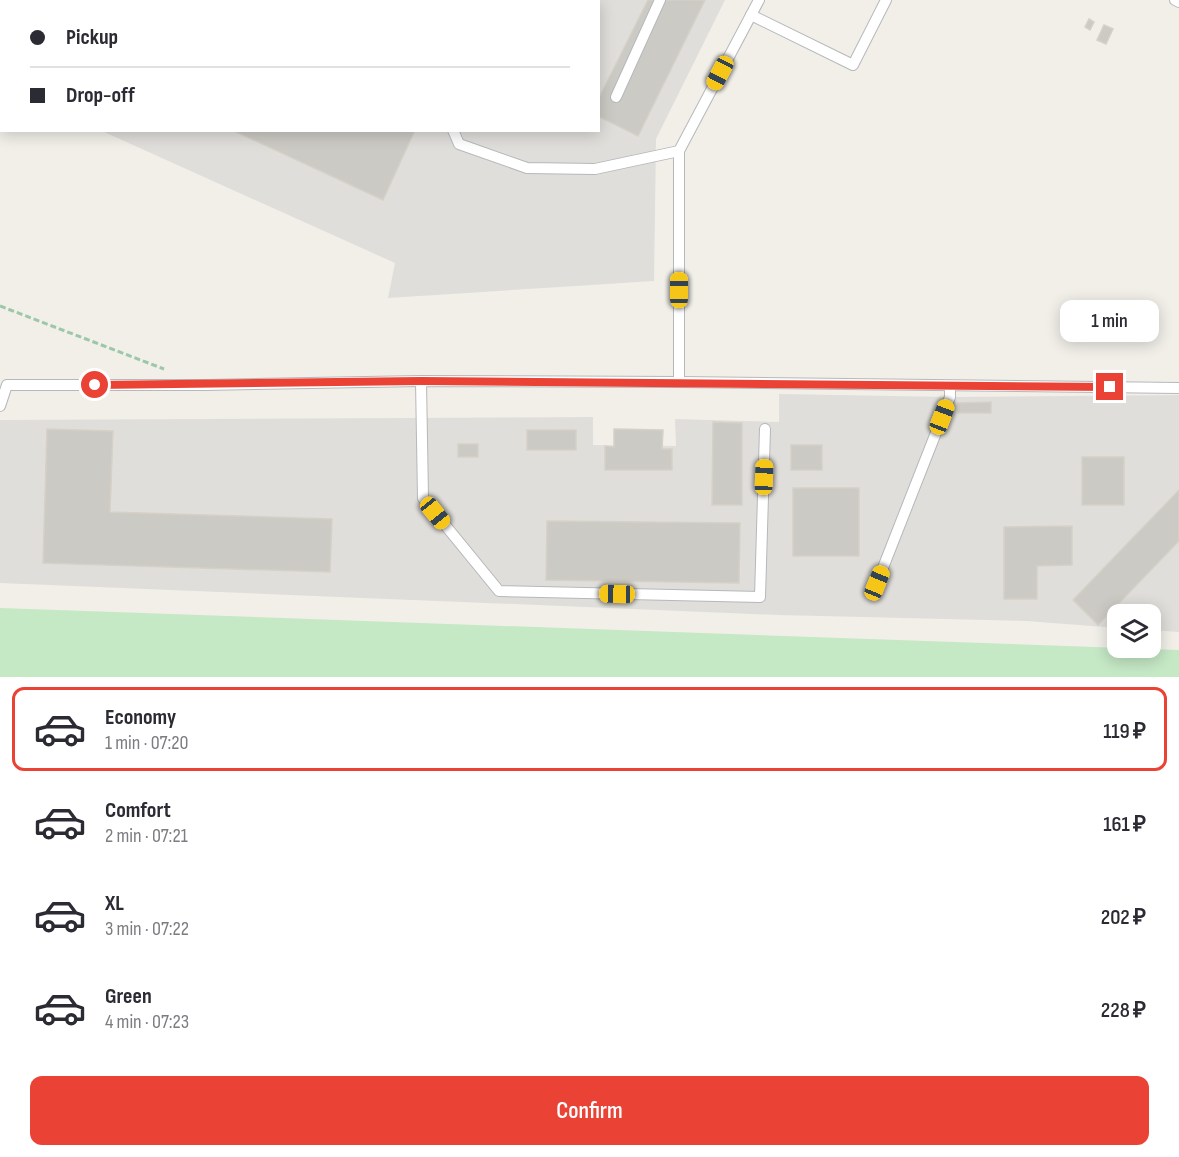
<!DOCTYPE html>
<meta charset="utf-8">
<style>
:root{--surface:#fff;--page:#f7f7f7;--text:#2b2b33;--muted:#7c7c81;--line:#e1e1e2;--accent:#ea4335}
body{margin:0;font-family:"Sofia Sans Condensed",sans-serif;background:var(--page);color:var(--text);height:100vh;display:flex;flex-direction:column;font-size:22px;white-space:nowrap}
*{box-sizing:border-box;margin:0}
p{font-size:20px;color:var(--muted)}
.icon{flex:none;width:33px;height:33px;fill:none;stroke:currentColor;stroke-width:2;stroke-linecap:round;stroke-linejoin:round}
.map{position:relative;height:677px;overflow:hidden}
.drawer{display:flex;flex-direction:column;background:var(--surface);flex:1}
.drawer>*{flex:none}
.banner{position:absolute;left:0px;top:0px;width:600px;height:132px;box-shadow:0 3px 15px #0003;display:grid;align-content:center;height:132px;padding:0 30px;background:var(--surface)}
.buttons{position:absolute;left:1107px;top:604px;display:grid;gap:12px}
.buttons a{display:grid;place-items:center;width:54px;height:54px;border-radius:12px;background:var(--surface);box-shadow:0 3px 15px #0003;font-size:30px}
.end{position:absolute;width:27px;height:27px;margin:-14px;border:8px solid #ea4335;background:#fff;box-shadow:0 0 0 3px #fff}
.from{border-radius:50%}
.bubble{position:absolute;height:42px;border-radius:12px;background:var(--surface);box-shadow:0 3px 15px #0003;font-size:20px;font-weight:600;line-height:42px;text-align:center}
.car{position:absolute;width:18px;height:36px;margin:-18px -9px;border-radius:8px;box-shadow:0 0 4px 2px #0007;background:linear-gradient(#f5c518 24%,#345 0 40%,#f5c518 0 76%,#345 0 86%,#f5c518 0)}
.banner b{display:flex;align-items:center;gap:21px;height:57px;font-size:22px}
.banner b+b{border-top:2px solid var(--line)}
.banner i{width:15px;height:15px;background:var(--text)}
ul{padding:10px 0 0;list-style:none}
li{display:flex;align-items:center;gap:18px;height:84px;margin:0 12px 9px;padding:0 18px;border:3px solid transparent;border-radius:12px}
li div{flex:1}
li b{display:block;font-size:22px}
li em{font-style:normal;font-weight:600}
li.active{border-color:var(--accent)}
li>.icon{width:54px;height:54px;stroke-width:1.5}
.button{display:flex;gap:12px;margin-top:auto;padding:12px 30px}
.button a{flex:1;height:69px;border-radius:12px;background:var(--accent);color:#fff;font-size:24px;font-weight:600;line-height:69px;text-align:center}
.map>svg:first-child{display:block}
.industrial{fill:#e0deda}
.green{fill:#c5e8c5}
.building{fill:#cccac5;stroke:#d6d1c6;stroke-width:1.5}
.lines{fill:none;stroke-linecap:round;stroke-linejoin:round}
.service-casing{stroke:#b5b8bc;stroke-width:12}
.path{stroke:#9cc7a9;stroke-width:3;stroke-dasharray:6 3;stroke-linecap:butt}
.service{stroke:#fff;stroke-width:10}
.route{stroke:#ea4335;stroke-width:8}
</style>
<div class="map">
<svg width="1179" height="677" viewBox="0 0 1179 677">
<rect width="100%" height="100%" fill="#f1efe8"/>
<g class="industrial">
<path d="M33,0H725L656,139L654,281L388,298L395,263L102,131L598,130V2H33Z"/>
<path d="M779,394L950,397L1179,395V632L1151,630L1150,615H1118L1117,628L1027,621L779,615L0,583V420L593,417V445L676,446L675,419L779,422Z"/>
</g>
<path class="green" d="M0,608L1179,650V677H0Z"/>
<g class="building">
<path d="M0,0H70L2,2V10Z"/>
<path d="M70,0H242L246,2H69Z"/>
<path d="M520,0H595L519,2Z"/>
<path d="M648,0H705L638,136L598,116V100Z"/>
<path d="M1089,19L1094,22L1090,30L1085,27Z"/>
<path d="M1104,25L1113,29L1106,44L1097,40Z"/>
<path d="M232,130H415L383,200Z"/>
<path d="M991,402V413H958V403Z"/>
<path d="M713,422L742,423V505H712Z"/>
<path d="M47,429L113,431L110,512L332,519L330,572L43,563Z"/>
<path d="M614,429L663,430L662,449H672V470H605V446L614,447Z"/>
<rect x="527" y="430" width="49" height="20"/>
<rect x="458" y="444" width="20" height="13"/>
<rect x="791" y="445" width="31" height="25"/>
<rect x="1082" y="457" width="42" height="48"/>
<rect x="793" y="488" width="66" height="68"/>
<path d="M1179,490V541L1098,625L1073,600Z"/>
<path d="M547,521L740,523L739,583L546,580Z"/>
<path d="M1072,526V565L1037,566V599H1004V527Z"/>
</g>
<g class="lines">
<g class="service-casing">
<g id="service">
<path d="M262,0L265,2"/>
<path d="M759,0L679,151V382L421,381L423,498L499,591L760,597L765,429"/>
<path d="M1175,0L1179,2"/>
<path d="M751,15L853,65L886,0"/>
<path d="M616,97L660,0"/>
<path d="M453,130L459,144L527,168L595,169L679,151"/>
<path d="M679,382L1179,388"/>
<path d="M0,406L7,385H205L421,381"/>
<path d="M877,583L950,397V387"/>
</g>
</g>
<path class="path" d="M0,306L164,369"/>
<use href="#service" class="service"/>
</g>
<g class="lines">
<path class="route" d="M95,385L421,381L1110,387"/>
</g>
</svg>
<div class="buttons">
<a><svg class="icon" aria-label="layers" viewBox="0 0 24 24"><path d="M12 4l9 5-9 5-9-5zM3 14l9 5 9-5"/></svg></a>
</div>
<i class="end from" style="left:95px;top:385px"></i>
<i class="end" style="left:1110px;top:387px"></i>
<div class="bubble" style="left:1060px;top:300px;width:99px">1 min</div>
<i class="car" style="left:720px;top:73px;rotate:208deg"></i>
<i class="car" style="left:679px;top:290px;rotate:0deg"></i>
<i class="car" style="left:942px;top:417px;rotate:21deg"></i>
<i class="car" style="left:764px;top:477px;rotate:2deg"></i>
<i class="car" style="left:435px;top:513px;rotate:141deg"></i>
<i class="car" style="left:877px;top:583px;rotate:22deg"></i>
<i class="car" style="left:617px;top:594px;rotate:271deg"></i>
<div class="banner">
<b><i class="from"></i>Pickup</b>
<b><i></i>Drop-off</b>
</div>
</div>
<section class="drawer">
<ul>
<li class="active"><svg class="icon" aria-label="car" viewBox="0 0 24 24"><path d="M5 17H2v-5l4-1 3-4h7l3 4 3 1v5h-3M9 17h6M6 11h13"/><circle cx="7" cy="17" r="2"/><circle cx="17" cy="17" r="2"/></svg><div><b>Economy</b><p>1 min · 07:20</p></div><em>119 ₽</em></li>
<li><svg class="icon" aria-label="car" viewBox="0 0 24 24"><path d="M5 17H2v-5l4-1 3-4h7l3 4 3 1v5h-3M9 17h6M6 11h13"/><circle cx="7" cy="17" r="2"/><circle cx="17" cy="17" r="2"/></svg><div><b>Comfort</b><p>2 min · 07:21</p></div><em>161 ₽</em></li>
<li><svg class="icon" aria-label="car" viewBox="0 0 24 24"><path d="M5 17H2v-5l4-1 3-4h7l3 4 3 1v5h-3M9 17h6M6 11h13"/><circle cx="7" cy="17" r="2"/><circle cx="17" cy="17" r="2"/></svg><div><b>XL</b><p>3 min · 07:22</p></div><em>202 ₽</em></li>
<li><svg class="icon" aria-label="car" viewBox="0 0 24 24"><path d="M5 17H2v-5l4-1 3-4h7l3 4 3 1v5h-3M9 17h6M6 11h13"/><circle cx="7" cy="17" r="2"/><circle cx="17" cy="17" r="2"/></svg><div><b>Green</b><p>4 min · 07:23</p></div><em>228 ₽</em></li>
</ul>
<div class="button"><a>Confirm</a></div>
</section>
